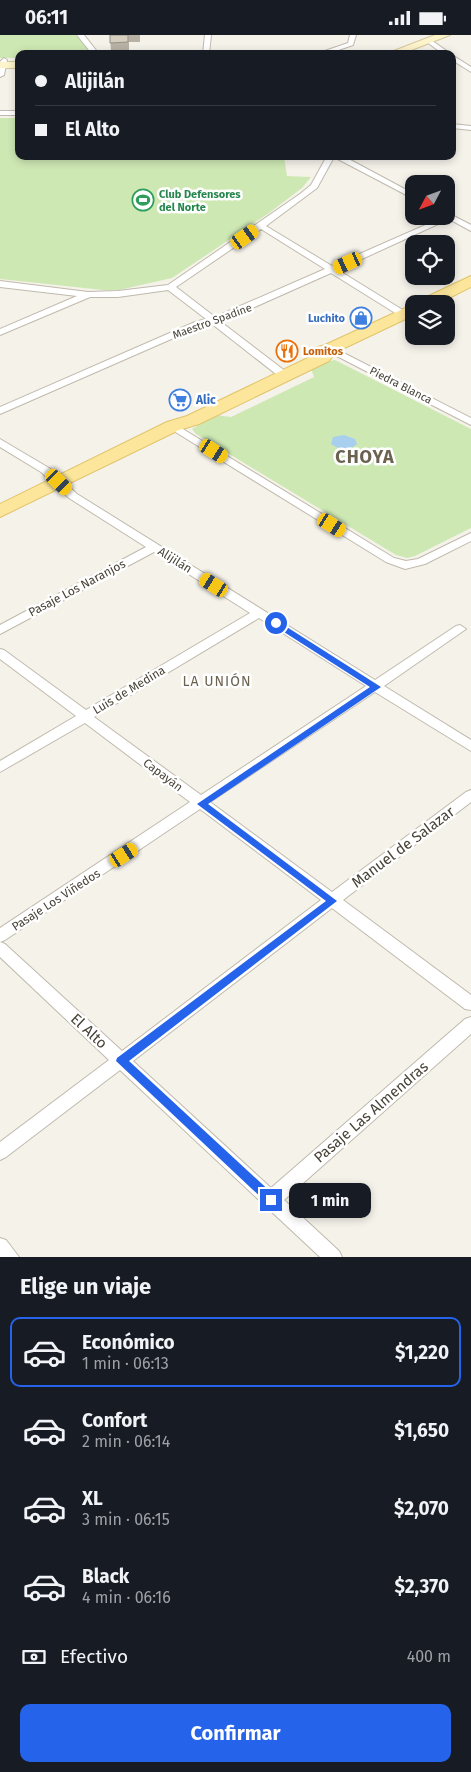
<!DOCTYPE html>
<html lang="es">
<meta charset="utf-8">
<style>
:root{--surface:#171b24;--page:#242831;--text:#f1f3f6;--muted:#9ea1a6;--line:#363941;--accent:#2563eb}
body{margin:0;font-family:"Fira Sans",sans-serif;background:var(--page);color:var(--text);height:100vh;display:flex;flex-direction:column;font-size:19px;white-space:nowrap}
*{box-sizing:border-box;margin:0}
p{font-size:16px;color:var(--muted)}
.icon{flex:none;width:28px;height:28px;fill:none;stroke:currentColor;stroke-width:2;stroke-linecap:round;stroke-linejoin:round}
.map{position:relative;height:1222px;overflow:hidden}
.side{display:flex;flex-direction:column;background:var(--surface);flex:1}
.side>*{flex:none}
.top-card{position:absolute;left:15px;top:15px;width:441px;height:110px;border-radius:10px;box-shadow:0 2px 8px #0003;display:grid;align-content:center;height:110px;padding:0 20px;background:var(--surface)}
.needle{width:32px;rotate:229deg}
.controls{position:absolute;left:405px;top:140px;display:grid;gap:10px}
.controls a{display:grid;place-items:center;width:50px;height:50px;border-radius:10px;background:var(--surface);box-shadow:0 2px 8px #0003;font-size:25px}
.end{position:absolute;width:22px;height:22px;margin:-11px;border:6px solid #2563eb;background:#fff;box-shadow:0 0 0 2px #fff}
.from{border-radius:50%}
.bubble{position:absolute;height:35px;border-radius:10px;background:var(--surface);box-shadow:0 2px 8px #0003;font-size:16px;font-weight:700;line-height:35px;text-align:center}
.car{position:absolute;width:15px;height:30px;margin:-15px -8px;border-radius:6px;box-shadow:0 0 4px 1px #0007;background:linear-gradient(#f5c518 24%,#345 0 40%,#f5c518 0 76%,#345 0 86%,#f5c518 0)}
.top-card b{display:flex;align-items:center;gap:18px;height:48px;font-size:19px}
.top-card b+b{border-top:1px solid var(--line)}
.top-card i{width:12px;height:12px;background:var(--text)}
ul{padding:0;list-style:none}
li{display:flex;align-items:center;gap:15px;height:70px;margin:0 10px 8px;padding:0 10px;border:2px solid transparent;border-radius:10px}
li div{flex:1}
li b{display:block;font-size:19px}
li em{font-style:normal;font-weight:700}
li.selected{border-color:var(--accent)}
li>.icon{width:45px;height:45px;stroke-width:1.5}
h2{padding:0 20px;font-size:22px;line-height:60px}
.pay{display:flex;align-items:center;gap:12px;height:55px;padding:0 20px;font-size:19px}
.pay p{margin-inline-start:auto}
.action{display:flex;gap:10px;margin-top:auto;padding:10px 20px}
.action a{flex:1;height:58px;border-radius:10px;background:var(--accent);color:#fff;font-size:20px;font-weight:700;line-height:58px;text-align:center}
.status{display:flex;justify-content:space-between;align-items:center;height:35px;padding:0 25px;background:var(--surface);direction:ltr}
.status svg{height:14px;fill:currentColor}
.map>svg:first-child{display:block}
.green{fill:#cee8b4}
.water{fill:#a9cfef}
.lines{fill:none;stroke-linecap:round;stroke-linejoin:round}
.street-casing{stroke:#c0baad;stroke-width:2}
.secondary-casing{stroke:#d3c79b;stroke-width:2}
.primary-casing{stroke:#e1c46b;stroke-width:2}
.street{fill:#fff;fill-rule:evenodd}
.secondary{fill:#fdf4cc;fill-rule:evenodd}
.primary{fill:#fce69c;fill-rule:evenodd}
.wall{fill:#b8b2a5}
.building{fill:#d6cfc0;stroke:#969186}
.route{fill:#2563eb}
.labels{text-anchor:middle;stroke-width:5;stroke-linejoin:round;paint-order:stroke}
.far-leisure-label{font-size:11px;font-weight:bold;fill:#27864d;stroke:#fff;text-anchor:start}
.far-shop-label{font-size:11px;font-weight:bold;fill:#366cbe;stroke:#fff;text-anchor:end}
.far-street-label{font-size:11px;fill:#494338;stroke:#fff}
.far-food-label{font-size:11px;font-weight:bold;fill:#c56008;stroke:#fff;text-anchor:start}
.shop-label{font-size:12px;font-weight:bold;fill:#366cbe;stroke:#fff;text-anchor:start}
.street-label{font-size:12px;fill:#494338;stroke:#fff}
.neighbourhood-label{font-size:14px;letter-spacing:1px;fill:#6b6250;stroke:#fff}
.near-street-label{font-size:15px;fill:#494338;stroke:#fff}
.district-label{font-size:18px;font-weight:bold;letter-spacing:1px;fill:#6b6250;stroke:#fff}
</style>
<div class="status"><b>06:11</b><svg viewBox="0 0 49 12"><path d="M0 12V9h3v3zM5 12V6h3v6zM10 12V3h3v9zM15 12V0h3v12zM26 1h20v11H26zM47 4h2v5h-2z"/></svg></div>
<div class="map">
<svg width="471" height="1222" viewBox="0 0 471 1222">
<rect width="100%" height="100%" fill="#f5f2ea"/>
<g class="green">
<path d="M0,0H76L92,19H19V23H0Z"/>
<path d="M0,83H19V121H284L287,141L311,142L302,153L269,178L172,243L119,255H103L0,244Z"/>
<path d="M335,325L471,394V493L415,521L407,523L396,520L196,399L192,394L216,380L231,382L314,342L311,334L325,327Z"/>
</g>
<path class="water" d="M344,400L355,404L357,409C349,416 339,415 331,409L333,402Z"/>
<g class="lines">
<g class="street-casing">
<g id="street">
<path d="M77,0H84L99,19H92Z"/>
<path d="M205,0H211L209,19H203Z"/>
<path d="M350,0H356L353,10L327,19H316L348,8Z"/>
<path d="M429,4L431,5L451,19H443L427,7L426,6Z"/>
<path d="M452,20L471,32V37L452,25Z"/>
<path d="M4,23L7,25L4,40L0,42V27Z"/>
<rect x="0" y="76" width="19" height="4"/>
<path d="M452,89L471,91V95L452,93Z"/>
<path d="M327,121H343L414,159V164L334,122L317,153L266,191L332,231L446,181V177L471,190V196L449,184L338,235L406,277V281H400L331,238L221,287L289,339V343H281L212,289L201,291L0,379V372L195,287L206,284L168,255L118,262H90L0,300V294L77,261L0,252V246L88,257L118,256L168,250L300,159L311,150ZM261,194L325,234L215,282L176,252Z"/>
<path d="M330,311L471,383V390L327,316V312Z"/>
<path d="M173,388L394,523L406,526L418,524L471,498V506L425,529L405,534L386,527L169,393L168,391Z"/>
<path d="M0,404L49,433L77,459L375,645L456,591L460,590L466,594L384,651L471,705V716L375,657L210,767L332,857L466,757L471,755V767L343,865L471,960V975L465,974L332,873L133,1026L271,1153L465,984L471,982V999L284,1165L339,1216L342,1222H320L120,1035L6,1122L0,1125V1107L109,1025L0,922V907L5,909L122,1016L321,865L200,774L5,905L0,907V893L190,767L85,688L0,737V726L76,681L0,624V614L4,615L86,675L250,578L154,517L0,599V590L146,512L69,463L41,437L0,412ZM259,583L366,651L201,760L94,682Z"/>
<path d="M0,1203L6,1205L19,1222H0Z"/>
</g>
</g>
<g class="secondary-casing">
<g id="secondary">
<path d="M435,0H450L401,19H386Z"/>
<path d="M319,16H339L344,19H314Z"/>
<rect x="0" y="27" width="19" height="6"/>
</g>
</g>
<g class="primary-casing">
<g id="primary">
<path d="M471,241V252L437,269H416L418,266Z"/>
<path d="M414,269V280L336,317L329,326L199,389L179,395L0,482V469L167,387L187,381L312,321L309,317L311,314L325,310Z"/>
</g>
</g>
<use href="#street" class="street"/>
<use href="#secondary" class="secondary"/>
<use href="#primary" class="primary"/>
</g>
<path class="wall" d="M110,0H140V7H129V17H111Z"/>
<path class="building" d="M110,0H128V7L110,8Z"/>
<path class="route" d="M273,587H279L381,652L208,769L337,866L129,1026L275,1161L277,1165L275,1168L271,1170L267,1168L116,1026L117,1023L326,866L197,769L370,652L273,590Z"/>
<defs>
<g id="stadium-ring" transform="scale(1.125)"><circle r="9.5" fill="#fff" stroke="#2e9e5b" stroke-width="1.5"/><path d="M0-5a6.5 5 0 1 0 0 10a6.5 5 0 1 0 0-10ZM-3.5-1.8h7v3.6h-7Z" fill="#2e9e5b"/></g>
<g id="shop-ring" transform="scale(1.125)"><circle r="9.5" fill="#fff" stroke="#3f7fe0" stroke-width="1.5"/><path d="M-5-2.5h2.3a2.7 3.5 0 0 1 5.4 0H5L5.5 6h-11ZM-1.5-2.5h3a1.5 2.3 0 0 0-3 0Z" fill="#3f7fe0"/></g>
<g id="restaurant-ring" transform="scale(1.125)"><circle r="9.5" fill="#fff" stroke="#e8710a" stroke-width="1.5"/><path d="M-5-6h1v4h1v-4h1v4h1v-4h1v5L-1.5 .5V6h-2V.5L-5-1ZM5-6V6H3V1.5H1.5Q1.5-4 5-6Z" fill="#e8710a"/></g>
<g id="supermarket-ring" transform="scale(1.125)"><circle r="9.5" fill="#fff" stroke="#3f7fe0" stroke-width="1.5"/><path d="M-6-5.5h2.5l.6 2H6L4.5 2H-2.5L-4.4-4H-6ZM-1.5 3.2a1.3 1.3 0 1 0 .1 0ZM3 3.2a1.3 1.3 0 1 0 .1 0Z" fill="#3f7fe0"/></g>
</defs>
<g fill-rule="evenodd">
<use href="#stadium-ring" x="143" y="165"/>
<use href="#shop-ring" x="361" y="283"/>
<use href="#restaurant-ring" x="287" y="316"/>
<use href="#supermarket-ring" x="180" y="365"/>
</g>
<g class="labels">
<g class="far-leisure-label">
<text x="159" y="163">Club Defensores<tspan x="159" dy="13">del Norte</tspan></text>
</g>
<g class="far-shop-label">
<text x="345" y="287">Luchito</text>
</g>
<g class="far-street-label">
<text transform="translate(212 286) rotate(-20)" y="4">Maestro Spadine</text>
<text transform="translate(401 350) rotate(27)" y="4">Piedra Blanca</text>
</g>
<g class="far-food-label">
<text x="303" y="320">Lomitos</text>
</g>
<g class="shop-label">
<text x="196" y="369">Alic</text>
</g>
<g class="street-label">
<text transform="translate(175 525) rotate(32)" y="4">Alijilán</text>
<text transform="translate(77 553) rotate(-28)" y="4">Pasaje Los Naranjos</text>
<text transform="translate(129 655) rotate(-31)" y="4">Luis de Medina</text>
<text transform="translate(163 740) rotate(37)" y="4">Capayán</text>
<text transform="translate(56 865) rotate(-33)" y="4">Pasaje Los Viñedos</text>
</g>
<g class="neighbourhood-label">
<text x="217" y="651">LA UNIÓN</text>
</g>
<g class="near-street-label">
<text transform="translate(403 812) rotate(-37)" y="5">Manuel de Salazar</text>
<text transform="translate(89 996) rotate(43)" y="5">El Alto</text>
<text transform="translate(371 1077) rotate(-41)" y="5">Pasaje Las Almendras</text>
</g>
<g class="district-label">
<text x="365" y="428">CHOYA</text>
</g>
</g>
</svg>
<div class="controls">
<a><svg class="needle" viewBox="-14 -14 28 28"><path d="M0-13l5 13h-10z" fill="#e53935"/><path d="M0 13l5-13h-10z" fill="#9ea1a6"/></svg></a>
<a><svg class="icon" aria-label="locate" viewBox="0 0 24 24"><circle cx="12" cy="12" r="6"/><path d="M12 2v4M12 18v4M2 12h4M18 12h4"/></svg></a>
<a><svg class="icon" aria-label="layers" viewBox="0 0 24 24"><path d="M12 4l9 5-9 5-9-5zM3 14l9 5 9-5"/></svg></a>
</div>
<i class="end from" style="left:276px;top:588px"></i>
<i class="end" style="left:271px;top:1165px"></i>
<div class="bubble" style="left:289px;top:1148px;width:82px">1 min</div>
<i class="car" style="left:245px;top:202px;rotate:55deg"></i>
<i class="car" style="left:348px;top:228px;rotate:245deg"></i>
<i class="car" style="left:214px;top:416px;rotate:122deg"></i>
<i class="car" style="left:59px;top:447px;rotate:134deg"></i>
<i class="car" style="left:332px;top:490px;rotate:122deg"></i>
<i class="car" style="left:214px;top:550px;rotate:302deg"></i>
<i class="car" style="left:124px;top:820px;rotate:57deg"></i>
<div class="top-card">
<b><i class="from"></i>Alijilán</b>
<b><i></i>El Alto</b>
</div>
</div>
<section class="side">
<h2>Elige un viaje</h2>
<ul>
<li class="selected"><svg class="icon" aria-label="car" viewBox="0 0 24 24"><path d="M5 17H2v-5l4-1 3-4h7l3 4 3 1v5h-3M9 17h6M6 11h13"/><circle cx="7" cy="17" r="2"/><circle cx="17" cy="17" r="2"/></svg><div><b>Económico</b><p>1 min · 06:13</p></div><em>$1,220</em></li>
<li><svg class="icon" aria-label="car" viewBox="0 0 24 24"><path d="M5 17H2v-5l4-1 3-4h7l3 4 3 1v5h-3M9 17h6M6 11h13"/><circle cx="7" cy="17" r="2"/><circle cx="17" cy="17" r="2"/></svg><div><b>Confort</b><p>2 min · 06:14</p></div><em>$1,650</em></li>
<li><svg class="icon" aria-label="car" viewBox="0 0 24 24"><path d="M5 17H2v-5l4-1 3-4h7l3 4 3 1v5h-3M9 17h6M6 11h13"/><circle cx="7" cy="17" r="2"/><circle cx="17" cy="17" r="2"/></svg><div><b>XL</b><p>3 min · 06:15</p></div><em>$2,070</em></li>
<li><svg class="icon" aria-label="car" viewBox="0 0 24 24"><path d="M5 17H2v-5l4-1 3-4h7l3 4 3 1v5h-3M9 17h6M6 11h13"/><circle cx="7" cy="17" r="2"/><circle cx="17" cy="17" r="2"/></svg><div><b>Black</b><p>4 min · 06:16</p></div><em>$2,370</em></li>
</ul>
<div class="pay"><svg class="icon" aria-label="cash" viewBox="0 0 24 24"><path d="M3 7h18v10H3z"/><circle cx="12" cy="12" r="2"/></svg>Efectivo<p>400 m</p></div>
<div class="action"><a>Confirmar</a></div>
</section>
